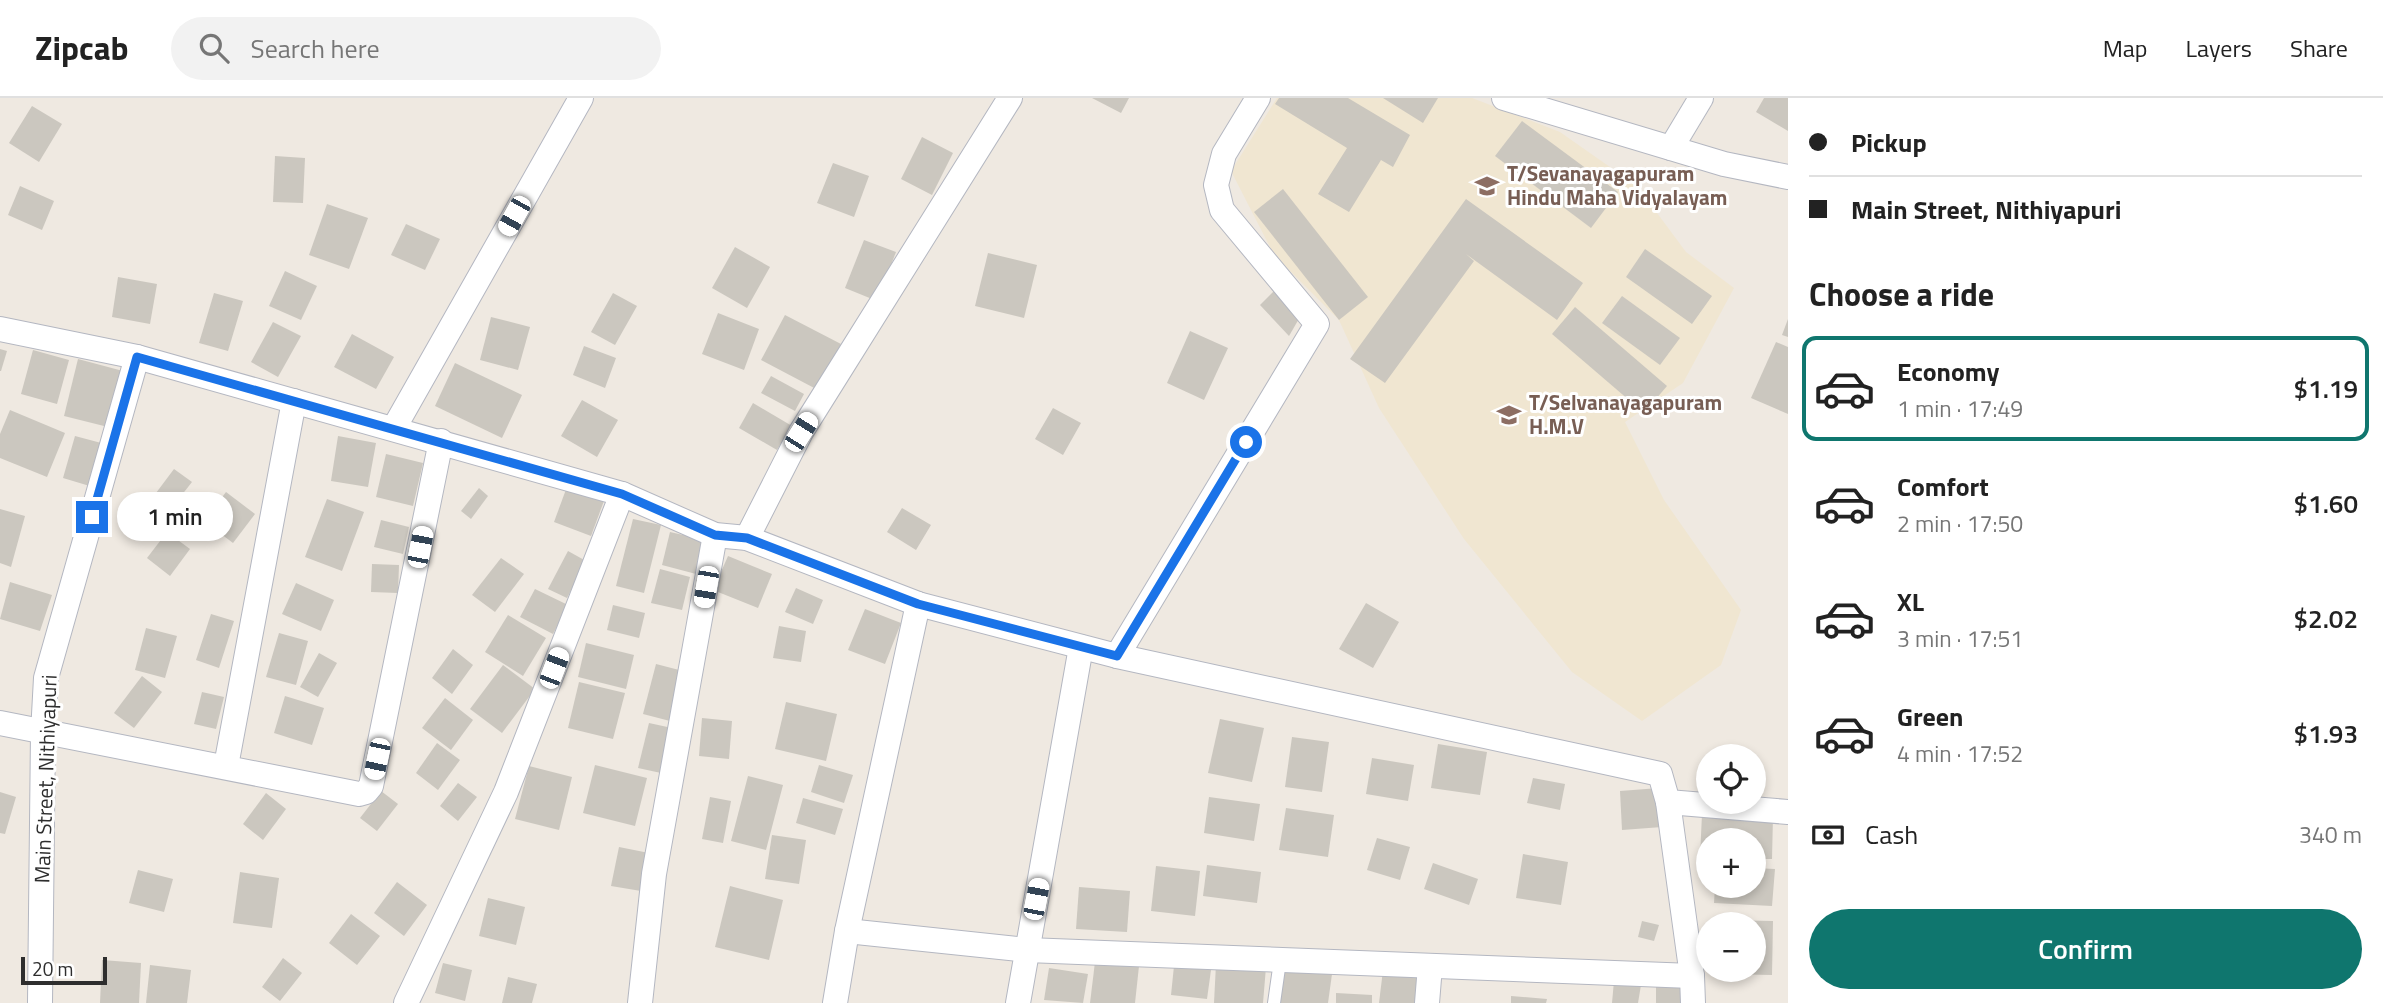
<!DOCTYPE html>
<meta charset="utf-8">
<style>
:root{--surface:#fff;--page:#f2f2f2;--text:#222;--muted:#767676;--line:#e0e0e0;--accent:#0f766e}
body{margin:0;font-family:"Titillium Web",sans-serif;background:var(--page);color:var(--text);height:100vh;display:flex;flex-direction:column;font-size:26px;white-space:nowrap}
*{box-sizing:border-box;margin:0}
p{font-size:23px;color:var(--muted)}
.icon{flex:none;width:38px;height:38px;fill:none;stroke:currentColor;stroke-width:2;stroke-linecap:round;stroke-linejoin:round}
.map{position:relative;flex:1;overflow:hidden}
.details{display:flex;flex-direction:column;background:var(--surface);width:595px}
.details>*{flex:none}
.banner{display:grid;align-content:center;height:154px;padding:0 21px;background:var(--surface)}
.tools{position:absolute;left:1696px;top:646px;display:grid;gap:14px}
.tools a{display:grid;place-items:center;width:70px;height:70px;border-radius:50%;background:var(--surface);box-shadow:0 4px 10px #0003;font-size:35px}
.scale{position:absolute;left:21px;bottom:18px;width:86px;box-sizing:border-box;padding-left:7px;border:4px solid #2e2e2e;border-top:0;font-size:19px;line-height:24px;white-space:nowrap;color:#2e2e2e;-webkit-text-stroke:5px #fff;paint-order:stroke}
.end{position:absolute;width:32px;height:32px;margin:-16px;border:9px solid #1a73e8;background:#fff;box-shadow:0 0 0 4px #fff}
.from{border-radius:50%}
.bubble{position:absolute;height:49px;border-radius:24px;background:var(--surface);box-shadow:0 4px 10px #0003;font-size:23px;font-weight:600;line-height:49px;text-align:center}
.car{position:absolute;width:21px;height:42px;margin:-21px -10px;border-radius:9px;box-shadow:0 0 5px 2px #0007;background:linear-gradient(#fff 24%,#345 0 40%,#fff 0 76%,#345 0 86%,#fff 0)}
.banner b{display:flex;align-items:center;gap:24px;height:66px;font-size:26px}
.banner b+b{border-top:2px solid var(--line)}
.banner i{width:18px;height:18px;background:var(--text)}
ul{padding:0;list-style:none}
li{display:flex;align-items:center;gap:21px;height:105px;margin:0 14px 10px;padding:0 7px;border:4px solid transparent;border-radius:14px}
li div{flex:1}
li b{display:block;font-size:26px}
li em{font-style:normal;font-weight:600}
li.current{border-color:var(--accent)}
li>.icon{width:63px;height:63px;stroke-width:1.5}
h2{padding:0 21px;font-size:32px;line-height:84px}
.pay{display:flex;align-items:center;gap:18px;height:77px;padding:0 21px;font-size:26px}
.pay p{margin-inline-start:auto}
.action{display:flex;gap:14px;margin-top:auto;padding:14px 21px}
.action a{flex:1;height:80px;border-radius:42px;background:var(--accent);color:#fff;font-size:28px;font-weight:600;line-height:80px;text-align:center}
header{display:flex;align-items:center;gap:42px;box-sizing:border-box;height:98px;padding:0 35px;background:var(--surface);border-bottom:2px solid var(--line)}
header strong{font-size:33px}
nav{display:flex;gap:38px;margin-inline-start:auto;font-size:24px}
.search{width:490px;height:63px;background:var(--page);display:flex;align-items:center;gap:18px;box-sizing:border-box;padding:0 24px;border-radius:38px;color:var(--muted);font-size:26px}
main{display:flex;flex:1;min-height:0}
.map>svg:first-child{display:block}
.education{fill:#f0e6d1}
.building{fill:#cbc7bf}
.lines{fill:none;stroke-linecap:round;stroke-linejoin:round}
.lane-casing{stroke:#b4b7c1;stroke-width:14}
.street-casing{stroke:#b4b7c1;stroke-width:26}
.lane{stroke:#fff;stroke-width:12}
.street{stroke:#fff;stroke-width:24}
.route{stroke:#1a73e8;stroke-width:9}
.labels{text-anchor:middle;stroke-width:6;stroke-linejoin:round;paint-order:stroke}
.education-label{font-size:21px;font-weight:bold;fill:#785e54;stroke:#fff;text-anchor:start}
.street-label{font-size:21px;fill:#2e2e2e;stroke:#fff}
</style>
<header>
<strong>Zipcab</strong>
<div class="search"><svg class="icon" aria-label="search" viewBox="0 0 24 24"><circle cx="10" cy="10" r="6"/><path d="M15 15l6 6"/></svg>Search here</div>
<nav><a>Map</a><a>Layers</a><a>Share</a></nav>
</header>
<main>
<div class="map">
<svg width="1788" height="905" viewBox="0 0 1788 905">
<rect width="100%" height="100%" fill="#efe9e1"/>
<path class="education" d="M1277,0H1472L1560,34L1637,88L1686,154L1734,190L1683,285L1625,324L1664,402L1741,512L1721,567L1642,623L1572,574L1464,441L1379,310L1339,222L1274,157L1231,73Z"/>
<g class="building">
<path d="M1092,0H1129L1121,15Z"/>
<path d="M1279,0H1348L1410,37L1393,69L1381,62L1349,114L1318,96L1347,50L1275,6Z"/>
<path d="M1383,0H1438L1423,25Z"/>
<path d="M1764,0H1788V33L1756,14Z"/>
<path d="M32,8L62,26L39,64L9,45Z"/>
<path d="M1522,23L1618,94L1591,130L1495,58Z"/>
<path d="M922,39L953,55L932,97L901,81Z"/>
<path d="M275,58L305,60L303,105L273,104Z"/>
<path d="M833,65L869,78L854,119L817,105Z"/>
<path d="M20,88L54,103L42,132L8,117Z"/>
<path d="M1283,91L1368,199L1339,222L1254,114Z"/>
<path d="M1466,101L1583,185L1557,222L1466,156L1474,163L1385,285L1350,261Z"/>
<path d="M327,106L368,120L349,171L309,157Z"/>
<path d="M406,126L440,141L425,172L391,157Z"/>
<path d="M864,142L896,154L877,203L845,190Z"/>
<path d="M735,149L770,169L747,210L712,190Z"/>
<path d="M1645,151L1712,198L1692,226L1626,179Z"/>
<path d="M988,155L1037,167L1024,220L975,208Z"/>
<path d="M285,173L317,188L301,222L269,208Z"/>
<path d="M118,179L157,186L150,226L112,219Z"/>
<path d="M1275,192L1300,219L1289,238L1260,207Z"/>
<path d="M214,195L243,203L228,253L199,245Z"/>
<path d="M613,195L637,208L615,247L591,234Z"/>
<path d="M1622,198L1680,240L1660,267L1602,225Z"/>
<path d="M1575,209L1667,288L1644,315L1552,236Z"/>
<path d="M718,215L759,231L744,272L702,256Z"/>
<path d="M785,217L841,246L818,292L761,262Z"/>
<path d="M491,219L530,229L518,272L480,262Z"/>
<path d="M1788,221V239L1782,237Z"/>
<path d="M273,224L301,238L278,279L251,264Z"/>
<path d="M1190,233L1228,250L1204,302L1167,285Z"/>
<path d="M352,236L394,259L376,291L334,269Z"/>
<path d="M1776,244L1788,249V316L1751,300Z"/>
<path d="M584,248L616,260L605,290L573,277Z"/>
<path d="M0,251L7,253L1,273H0Z"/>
<path d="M33,252L69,262L57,306L21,296Z"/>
<path d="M78,261L123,273L108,329L64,318Z"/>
<path d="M455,265L522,297L502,340L435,308Z"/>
<path d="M771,278L804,296L795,313L761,295Z"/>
<path d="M582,302L618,322L597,359L561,338Z"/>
<path d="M753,305L792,328L777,352L739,330Z"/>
<path d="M1053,310L1081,325L1063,357L1035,341Z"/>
<path d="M10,312L65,335L47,379L0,360V336Z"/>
<path d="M75,338L105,346L93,389L63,380Z"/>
<path d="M338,338L376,345L368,389L331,383Z"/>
<path d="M386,356L423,365L413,408L376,399Z"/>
<path d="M174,371L192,384L170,412L153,399Z"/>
<path d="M568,386L605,400L591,438L554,424Z"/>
<path d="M479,390L488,398L471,421L461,413Z"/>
<path d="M226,394L255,416L233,445L204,423Z"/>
<path d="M327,401L364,414L342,473L305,459Z"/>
<path d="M902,410L931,427L916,452L887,434Z"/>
<path d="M0,411L25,418L11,469L0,465Z"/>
<path d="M633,421L661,427L644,495L616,488Z"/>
<path d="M381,422L409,429L403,456L374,449Z"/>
<path d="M167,434L190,451L170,478L147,460Z"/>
<path d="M670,434L705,442L696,476L662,467Z"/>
<path d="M568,453L586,463L567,500L548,491Z"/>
<path d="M728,458L772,476L758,510L713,492Z"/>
<path d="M501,460L524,476L495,514L472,497Z"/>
<path d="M372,466L399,467L398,495L371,494Z"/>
<path d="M660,471L690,479L682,512L651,505Z"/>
<path d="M10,484L52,497L40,533L0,521Z"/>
<path d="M296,485L334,502L321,533L282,516Z"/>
<path d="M796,490L823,502L813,526L785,514Z"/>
<path d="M535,491L568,507L553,536L520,519Z"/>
<path d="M1366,505L1399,524L1373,570L1339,551Z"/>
<path d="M613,507L645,515L639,540L607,532Z"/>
<path d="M865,511L901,525L885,566L848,552Z"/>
<path d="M211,516L234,523L219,570L196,562Z"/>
<path d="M508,517L546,540L523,578L485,554Z"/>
<path d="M779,528L806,533L801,564L773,560Z"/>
<path d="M146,530L177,538L165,580L135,572Z"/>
<path d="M279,535L308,543L296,587L266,579Z"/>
<path d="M586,545L634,557L626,591L578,579Z"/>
<path d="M453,551L473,567L452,596L432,580Z"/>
<path d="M319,555L337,565L318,599L300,589Z"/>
<path d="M656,566L683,573L670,623L643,616Z"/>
<path d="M503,567L535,591L502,635L470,611Z"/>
<path d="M142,578L162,594L134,630L114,615Z"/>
<path d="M579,584L625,595L613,641L568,630Z"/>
<path d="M202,594L224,599L216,631L194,626Z"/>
<path d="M285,598L324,610L312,647L274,635Z"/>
<path d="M445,600L473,622L451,652L422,630Z"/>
<path d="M786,604L837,616L826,663L775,651Z"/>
<path d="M702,620L732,623L729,661L699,658Z"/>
<path d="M1220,621L1264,630L1252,684L1208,675Z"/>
<path d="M649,625L672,630L661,675L638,670Z"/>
<path d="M1292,639L1329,644L1322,694L1285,689Z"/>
<path d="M437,645L460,662L438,692L416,675Z"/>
<path d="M1438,646L1487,654L1480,697L1431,690Z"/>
<path d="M1372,660L1414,667L1408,703L1366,696Z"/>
<path d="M595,667L647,680L635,728L583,715Z"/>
<path d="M819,667L853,677L844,705L811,694Z"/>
<path d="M529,668L572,679L559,732L515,721Z"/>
<path d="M748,678L783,687L766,752L731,743Z"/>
<path d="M1533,680L1565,686L1560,712L1527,705Z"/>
<path d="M458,685L477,699L458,723L440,708Z"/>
<path d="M1659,690L1662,729L1622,732L1620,693Z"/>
<path d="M381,693L398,706L377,733L360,720Z"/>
<path d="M0,694L16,699L5,736L0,735Z"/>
<path d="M266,695L286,711L263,742L243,726Z"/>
<path d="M710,699L731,703L723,745L702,741Z"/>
<path d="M1209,699L1260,706L1254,743L1204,735Z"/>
<path d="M803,700L843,711L835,737L796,725Z"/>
<path d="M1286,710L1334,717L1328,759L1279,752Z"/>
<path d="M1702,716L1773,718L1772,761H1754V742H1708V759H1700Z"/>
<path d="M772,737L806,742L799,786L765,781Z"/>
<path d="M1377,740L1410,749L1400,782L1367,772Z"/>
<path d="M619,749L649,755L641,793L611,788Z"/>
<path d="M1523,756L1568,764L1561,807L1516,800Z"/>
<path d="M1433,765L1478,781L1469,807L1424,791Z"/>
<path d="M1207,767L1261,774L1257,805L1203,798Z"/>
<path d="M1156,768L1200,773L1195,818L1151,813Z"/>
<path d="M1754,770L1775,771L1772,808L1714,805L1715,788H1754Z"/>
<path d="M138,772L173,781L164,814L129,805Z"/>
<path d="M240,774L279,780L272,830L233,825Z"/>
<path d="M397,784L427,807L404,838L374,815Z"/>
<path d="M730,788L783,802L769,862L715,849Z"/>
<path d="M1079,789L1130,793L1127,834L1076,831Z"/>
<path d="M488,800L525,809L516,847L479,838Z"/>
<path d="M351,816L380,838L357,867L329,845Z"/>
<path d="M1723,822L1773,823L1772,877L1721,876L1722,872H1754V826H1723Z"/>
<path d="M1642,823L1659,827L1654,843L1638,839Z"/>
<path d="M283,860L302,875L280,903L262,889Z"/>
<path d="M102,862L141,865L139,905H100Z"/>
<path d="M1095,864L1139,868L1135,905H1090Z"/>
<path d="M443,865L472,872L465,903L435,895Z"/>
<path d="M1216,866L1266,869L1263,905H1214Z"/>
<path d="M150,867L191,872L187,905H146Z"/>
<path d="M1174,868L1211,872L1207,901L1171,897Z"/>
<path d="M1285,869L1332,876L1328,905H1280Z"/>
<path d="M1049,870L1088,876L1083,905L1044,902Z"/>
<path d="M1383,872L1423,877L1420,905H1379Z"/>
<path d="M508,879L537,886L532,905H502Z"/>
<path d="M1614,883L1641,887L1638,905H1612Z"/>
<path d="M1682,886V905H1656V887Z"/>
<path d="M1336,895L1372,897V905H1336Z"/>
<path d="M1511,898L1547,901L1546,905H1511Z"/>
</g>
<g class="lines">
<g class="lane-casing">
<path id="lane" d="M1274,905L1280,863"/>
</g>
<g class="street-casing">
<g id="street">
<path d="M1504,0L1724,66L1788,79"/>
<path d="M1671,50L1701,0"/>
<path d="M0,231L137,259L622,396L715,437L747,440L918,506L1117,558L1660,676L1668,704L1788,714"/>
<path d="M394,330L581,0"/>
<path d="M747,440L801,334L1010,0"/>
<path d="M1117,558L1317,226L1222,112L1216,87L1224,56L1258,0"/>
<path d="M0,625L359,696L366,694L371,688L441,343"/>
<path d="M226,668L294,303"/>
<path d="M1668,704L1692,878L1693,905"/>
<path d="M847,833L1027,852L1692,878"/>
<path d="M40,905L43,635L46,580L137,259"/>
<path d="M406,905L506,694L622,396"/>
<path d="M640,905L654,776L715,437"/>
<path d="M835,905L847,833L918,506"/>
<path d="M1018,905L1081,549"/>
<path d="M1427,905L1430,868"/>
</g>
</g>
<use href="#lane" class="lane"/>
<use href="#street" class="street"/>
</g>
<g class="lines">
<path class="route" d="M92,419L137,259L622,396L715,437L747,440L918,506L1117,558L1246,344"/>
</g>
<defs>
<g id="school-bare" transform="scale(1.89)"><path d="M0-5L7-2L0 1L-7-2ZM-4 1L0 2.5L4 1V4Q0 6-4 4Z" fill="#8d6e63" stroke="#fff" stroke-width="2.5" paint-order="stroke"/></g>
</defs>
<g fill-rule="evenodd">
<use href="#school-bare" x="1487" y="88"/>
<use href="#school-bare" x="1509" y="317"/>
</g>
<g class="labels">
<g class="education-label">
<text x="1507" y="83">T/Sevanayagapuram<tspan x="1507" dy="24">Hindu Maha Vidyalayam</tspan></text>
<text x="1529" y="312">T/Selvanayagapuram<tspan x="1529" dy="24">H.M.V</tspan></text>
</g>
<g class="street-label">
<text transform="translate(46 681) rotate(-88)" y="7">Main Street, Nithiyapuri</text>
</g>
</g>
</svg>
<div class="tools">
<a><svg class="icon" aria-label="locate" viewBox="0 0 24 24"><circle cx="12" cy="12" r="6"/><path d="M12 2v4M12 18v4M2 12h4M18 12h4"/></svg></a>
<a>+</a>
<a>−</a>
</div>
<div class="scale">20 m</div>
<i class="end from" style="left:1246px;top:344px"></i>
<i class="end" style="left:92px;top:419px"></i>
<div class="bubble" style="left:117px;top:394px;width:116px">1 min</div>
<i class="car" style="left:514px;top:118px;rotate:209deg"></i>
<i class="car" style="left:801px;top:334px;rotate:32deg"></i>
<i class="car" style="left:420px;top:449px;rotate:11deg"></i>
<i class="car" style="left:706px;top:489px;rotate:190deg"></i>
<i class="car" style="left:554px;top:570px;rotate:21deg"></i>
<i class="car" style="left:377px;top:661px;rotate:192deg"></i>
<i class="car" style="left:1036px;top:801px;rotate:11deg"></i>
</div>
<section class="details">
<div class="banner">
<b><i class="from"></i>Pickup</b>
<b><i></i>Main Street, Nithiyapuri</b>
</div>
<h2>Choose a ride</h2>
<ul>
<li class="current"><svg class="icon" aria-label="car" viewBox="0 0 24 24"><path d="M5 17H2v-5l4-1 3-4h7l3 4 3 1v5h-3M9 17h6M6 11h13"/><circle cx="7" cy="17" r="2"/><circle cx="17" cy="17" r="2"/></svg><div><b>Economy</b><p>1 min · 17:49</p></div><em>$1.19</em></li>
<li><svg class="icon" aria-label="car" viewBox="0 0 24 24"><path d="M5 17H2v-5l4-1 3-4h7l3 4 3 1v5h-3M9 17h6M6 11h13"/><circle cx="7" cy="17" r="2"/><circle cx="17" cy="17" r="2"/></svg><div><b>Comfort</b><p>2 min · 17:50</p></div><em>$1.60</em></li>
<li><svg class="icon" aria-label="car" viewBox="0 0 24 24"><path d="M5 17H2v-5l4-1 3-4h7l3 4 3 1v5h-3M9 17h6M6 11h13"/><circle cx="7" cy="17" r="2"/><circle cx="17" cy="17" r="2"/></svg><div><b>XL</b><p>3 min · 17:51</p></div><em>$2.02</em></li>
<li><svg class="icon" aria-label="car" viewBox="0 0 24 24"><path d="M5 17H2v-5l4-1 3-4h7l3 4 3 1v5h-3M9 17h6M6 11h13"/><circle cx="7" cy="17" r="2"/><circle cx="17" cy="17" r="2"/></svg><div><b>Green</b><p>4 min · 17:52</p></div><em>$1.93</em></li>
</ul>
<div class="pay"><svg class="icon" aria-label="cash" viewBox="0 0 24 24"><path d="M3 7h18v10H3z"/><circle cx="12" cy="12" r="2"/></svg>Cash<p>340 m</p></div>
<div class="action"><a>Confirm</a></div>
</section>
</main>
